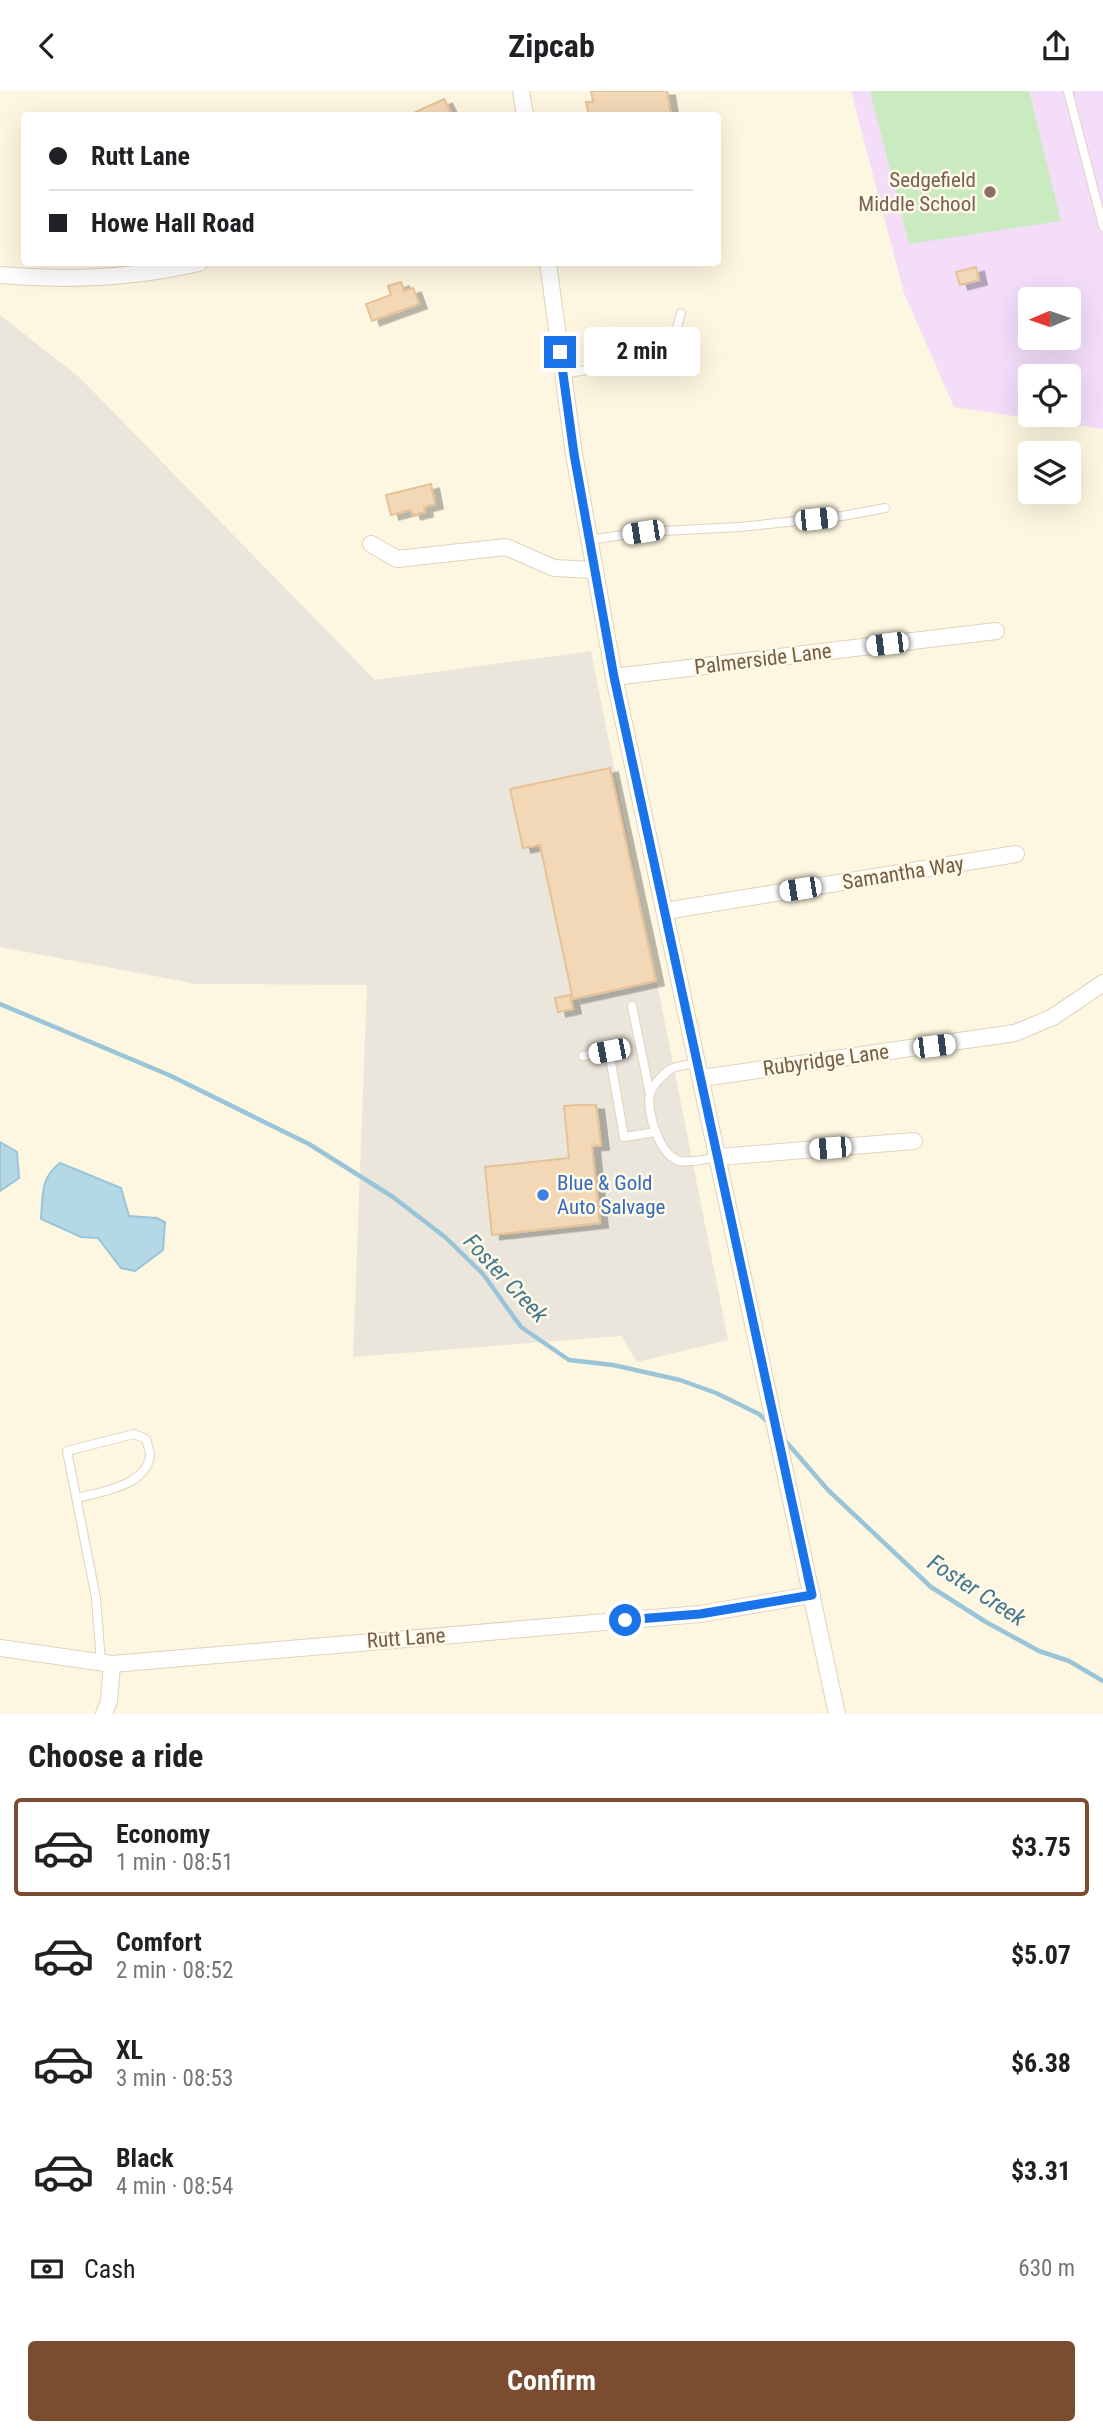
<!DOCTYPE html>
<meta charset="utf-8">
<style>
:root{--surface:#fff;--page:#f6f6f6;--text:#202124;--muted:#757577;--line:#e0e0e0;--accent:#7c4c31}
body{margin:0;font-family:"Roboto Condensed",sans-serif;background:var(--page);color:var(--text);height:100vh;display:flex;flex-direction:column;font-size:26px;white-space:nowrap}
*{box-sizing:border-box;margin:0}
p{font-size:23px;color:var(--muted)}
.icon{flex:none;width:38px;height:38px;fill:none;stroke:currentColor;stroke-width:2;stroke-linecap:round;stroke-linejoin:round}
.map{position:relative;height:1623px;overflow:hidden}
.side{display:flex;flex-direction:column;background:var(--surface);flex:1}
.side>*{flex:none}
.top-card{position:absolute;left:21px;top:21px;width:700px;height:154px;border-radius:7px;box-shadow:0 7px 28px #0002;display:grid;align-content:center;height:154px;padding:0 28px;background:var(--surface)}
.needle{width:46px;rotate:268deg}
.controls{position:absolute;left:1018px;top:196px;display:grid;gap:14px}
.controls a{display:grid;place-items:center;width:63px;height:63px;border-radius:7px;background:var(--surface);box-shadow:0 7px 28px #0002;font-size:35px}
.end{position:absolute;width:32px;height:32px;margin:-16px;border:9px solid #1a73e8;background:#fff;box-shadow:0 0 0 4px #fff}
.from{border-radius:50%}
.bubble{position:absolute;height:49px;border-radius:7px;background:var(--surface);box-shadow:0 7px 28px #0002;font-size:23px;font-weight:700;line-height:49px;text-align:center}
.car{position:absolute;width:21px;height:42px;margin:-21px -10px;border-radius:9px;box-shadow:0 0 5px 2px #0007;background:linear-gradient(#fff 24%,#345 0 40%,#fff 0 76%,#345 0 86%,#fff 0)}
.top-card b{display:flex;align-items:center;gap:24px;height:66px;font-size:26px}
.top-card b+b{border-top:2px solid var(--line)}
.top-card i{width:18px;height:18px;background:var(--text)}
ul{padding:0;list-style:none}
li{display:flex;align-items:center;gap:21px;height:98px;margin:0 14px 10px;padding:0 14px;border:4px solid transparent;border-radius:7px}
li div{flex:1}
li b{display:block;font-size:26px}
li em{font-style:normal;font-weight:700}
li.selected{border-color:var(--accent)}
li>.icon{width:63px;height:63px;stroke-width:1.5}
h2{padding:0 28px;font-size:32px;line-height:84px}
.pay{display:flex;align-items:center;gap:18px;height:77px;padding:0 28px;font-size:26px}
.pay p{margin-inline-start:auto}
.action{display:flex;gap:14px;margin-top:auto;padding:14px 28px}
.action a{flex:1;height:80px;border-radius:7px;background:var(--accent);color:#fff;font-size:28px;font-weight:700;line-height:80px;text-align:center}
header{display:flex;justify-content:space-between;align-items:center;height:91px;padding:0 28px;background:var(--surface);font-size:32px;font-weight:700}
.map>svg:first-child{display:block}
.industrial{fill:#ebe6dc}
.education{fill:#f3ddf9;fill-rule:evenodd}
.green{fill:#caebbf}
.water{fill:#b5d8e7;stroke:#9ac5d9;stroke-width:2}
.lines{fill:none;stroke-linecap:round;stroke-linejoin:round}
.stream{stroke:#9ac5d9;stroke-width:4.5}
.building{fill:#f3d8b7;stroke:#e6c297;stroke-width:2;filter:url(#shadow)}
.lane-casing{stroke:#e1d3bc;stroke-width:10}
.street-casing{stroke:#e1d3bc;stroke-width:18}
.lane{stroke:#fff;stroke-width:8}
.street{stroke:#fff;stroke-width:16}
.route{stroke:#1a73e8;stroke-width:9}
.education-dot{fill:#8d6e63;stroke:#fff9e7;stroke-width:2.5}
.shop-dot{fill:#3f7fe0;stroke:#fff9e7;stroke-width:2.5}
.labels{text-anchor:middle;stroke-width:5;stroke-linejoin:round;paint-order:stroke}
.education-label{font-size:21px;fill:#785e54;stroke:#fff9e7;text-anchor:end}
.street-label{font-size:21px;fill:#745e47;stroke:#fff9e7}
.shop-label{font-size:21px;fill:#366cbe;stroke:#fff9e7;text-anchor:start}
.water-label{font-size:23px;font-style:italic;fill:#427890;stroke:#fff9e7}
</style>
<header><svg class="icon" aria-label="back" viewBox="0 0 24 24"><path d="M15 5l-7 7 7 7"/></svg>Zipcab<svg class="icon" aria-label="share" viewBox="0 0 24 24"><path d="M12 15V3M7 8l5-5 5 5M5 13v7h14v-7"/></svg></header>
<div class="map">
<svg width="1103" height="1623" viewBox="0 0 1103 1623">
<defs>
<filter id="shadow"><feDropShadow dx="8" dy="4.5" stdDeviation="0" flood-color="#0004"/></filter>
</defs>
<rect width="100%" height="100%" fill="#fdf6e0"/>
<path class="industrial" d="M0,224L80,287L375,589L591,560L728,1249L637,1271L621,1245L353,1266L367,894L197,893L0,856Z"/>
<path class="education" d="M851,0H1103V338L954,316L904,202ZM1031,208H1069V247H1031ZM1031,285H1069V324H1031Z"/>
<path class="green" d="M870,0H1029L1061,130L909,153Z"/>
<g class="water">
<path d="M0,1051L17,1061L19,1087L0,1100Z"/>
<path d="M60,1072L121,1097L129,1125L157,1127L165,1131L163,1159L135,1180L121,1177L98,1147L81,1146L41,1128C43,1105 40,1087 60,1072Z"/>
</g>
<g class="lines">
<g class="stream">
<path d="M0,913L169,984L309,1053L393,1106L445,1146L483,1183L521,1236L569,1269L613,1274L680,1289L716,1302L759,1323L769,1332"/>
<path d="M782,1346L828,1399L931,1496L986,1531L1039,1560L1069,1570L1103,1590"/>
</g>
</g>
<g class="building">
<path d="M591,0H667L671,24H589L586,11H593Z"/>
<path d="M444,8L452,24H409Z"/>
<path d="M976,176L979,189L960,194L956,181Z"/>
<path d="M401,191L404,200L413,197L419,213L372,230L366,213L391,204L388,195Z"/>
<path d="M431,393L435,413L424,416L425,421L413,424L411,419L391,424L386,404Z"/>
<path d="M610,677L656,890L573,908L540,754L523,757L510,698Z"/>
<path d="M570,904L573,918L558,921L555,907Z"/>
<path d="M576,1014H596L601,1054L592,1055L600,1132L492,1144L485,1076L569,1067L564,1015Z"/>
</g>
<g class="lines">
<g class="lane-casing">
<g id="lane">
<path d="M1068,0L1103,135"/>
<path d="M563,283C595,277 654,271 674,243C678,238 679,228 681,222"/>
<path d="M589,449L643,441L740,436L842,425L885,417"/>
<path d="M632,915L650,1003"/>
<path d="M583,965L609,960L624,1046L656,1041"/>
<path d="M698,972C690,974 678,974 671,978C664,982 652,995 650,1003C646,1022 660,1065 680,1070C692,1072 707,1068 719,1066"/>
<path d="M77,1407C100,1401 147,1395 150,1364C150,1360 147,1353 146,1348L134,1343L67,1360L96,1507L101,1571"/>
</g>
</g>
<g class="street-casing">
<g id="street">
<path d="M521,0L525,24"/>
<path d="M548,172L574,363L614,586L837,1623"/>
<path d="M0,184C67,190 134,187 199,172"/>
<path d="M371,453L397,468L506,456L554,477L595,479"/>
<path d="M614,586L996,540"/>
<path d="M665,820L1016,763"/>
<path d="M702,987L1015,942L1053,926L1103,892"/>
<path d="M719,1066L914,1050"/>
<path d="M0,1557L112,1573L700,1523L812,1504"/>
<path d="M104,1623L109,1610L112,1573"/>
</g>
</g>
<use href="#lane" class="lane"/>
<use href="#street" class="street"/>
</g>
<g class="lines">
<path class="route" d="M560,261L574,363L614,586L812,1504L700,1523L625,1529"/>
</g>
<circle class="education-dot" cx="990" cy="101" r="7"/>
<circle class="shop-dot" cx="543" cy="1104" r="7"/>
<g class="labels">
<g class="education-label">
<text x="976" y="96">Sedgefield<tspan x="976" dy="24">Middle School</tspan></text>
</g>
<g class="street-label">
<text transform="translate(763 568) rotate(-7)" y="7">Palmerside Lane</text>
<text transform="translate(903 782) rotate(-9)" y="7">Samantha Way</text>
<text transform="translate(826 969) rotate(-8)" y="7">Rubyridge Lane</text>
<text transform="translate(406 1547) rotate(-4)" y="7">Rutt Lane</text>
</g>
<g class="shop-label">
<text x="557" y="1099">Blue &amp; Gold<tspan x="557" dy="24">Auto Salvage</tspan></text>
</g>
<g class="water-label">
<text transform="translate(506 1187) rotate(47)" y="8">Foster Creek</text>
<text transform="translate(977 1499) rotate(33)" y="8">Foster Creek</text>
</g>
</g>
</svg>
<div class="controls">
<a><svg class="needle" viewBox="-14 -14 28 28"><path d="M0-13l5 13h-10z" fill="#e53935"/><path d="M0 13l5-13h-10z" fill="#757577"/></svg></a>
<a><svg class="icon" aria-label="locate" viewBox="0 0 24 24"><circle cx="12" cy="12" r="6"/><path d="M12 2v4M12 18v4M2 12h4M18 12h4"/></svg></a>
<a><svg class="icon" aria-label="layers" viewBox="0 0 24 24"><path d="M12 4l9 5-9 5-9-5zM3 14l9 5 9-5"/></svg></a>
</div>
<i class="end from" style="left:625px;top:1529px"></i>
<i class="end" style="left:560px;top:261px"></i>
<div class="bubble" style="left:584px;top:236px;width:116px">2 min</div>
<i class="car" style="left:816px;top:428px;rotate:84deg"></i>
<i class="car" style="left:643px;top:441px;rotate:261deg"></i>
<i class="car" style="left:887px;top:553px;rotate:263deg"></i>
<i class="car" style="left:800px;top:798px;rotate:261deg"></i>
<i class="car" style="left:934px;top:955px;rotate:83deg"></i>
<i class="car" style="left:609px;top:960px;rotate:259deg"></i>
<i class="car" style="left:830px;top:1057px;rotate:265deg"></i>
<div class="top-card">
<b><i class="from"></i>Rutt Lane</b>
<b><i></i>Howe Hall Road</b>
</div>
</div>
<section class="side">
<h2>Choose a ride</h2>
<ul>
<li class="selected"><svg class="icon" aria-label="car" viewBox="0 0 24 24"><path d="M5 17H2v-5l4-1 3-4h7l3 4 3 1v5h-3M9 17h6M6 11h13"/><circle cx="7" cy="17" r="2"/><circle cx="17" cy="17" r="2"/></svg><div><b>Economy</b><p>1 min · 08:51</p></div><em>$3.75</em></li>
<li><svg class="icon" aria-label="car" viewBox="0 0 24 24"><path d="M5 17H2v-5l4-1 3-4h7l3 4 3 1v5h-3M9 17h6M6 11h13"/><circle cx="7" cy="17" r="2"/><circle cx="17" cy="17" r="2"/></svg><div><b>Comfort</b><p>2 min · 08:52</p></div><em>$5.07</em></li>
<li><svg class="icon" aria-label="car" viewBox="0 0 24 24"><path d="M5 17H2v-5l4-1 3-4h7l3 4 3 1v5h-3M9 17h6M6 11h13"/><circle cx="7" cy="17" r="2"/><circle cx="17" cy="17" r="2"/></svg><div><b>XL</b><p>3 min · 08:53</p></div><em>$6.38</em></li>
<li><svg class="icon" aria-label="car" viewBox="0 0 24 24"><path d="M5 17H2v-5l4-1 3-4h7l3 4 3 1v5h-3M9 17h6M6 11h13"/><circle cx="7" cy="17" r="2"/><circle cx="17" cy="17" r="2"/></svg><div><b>Black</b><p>4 min · 08:54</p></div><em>$3.31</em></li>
</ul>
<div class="pay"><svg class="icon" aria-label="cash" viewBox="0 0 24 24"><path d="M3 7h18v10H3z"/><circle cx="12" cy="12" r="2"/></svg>Cash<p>630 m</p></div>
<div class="action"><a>Confirm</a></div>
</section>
